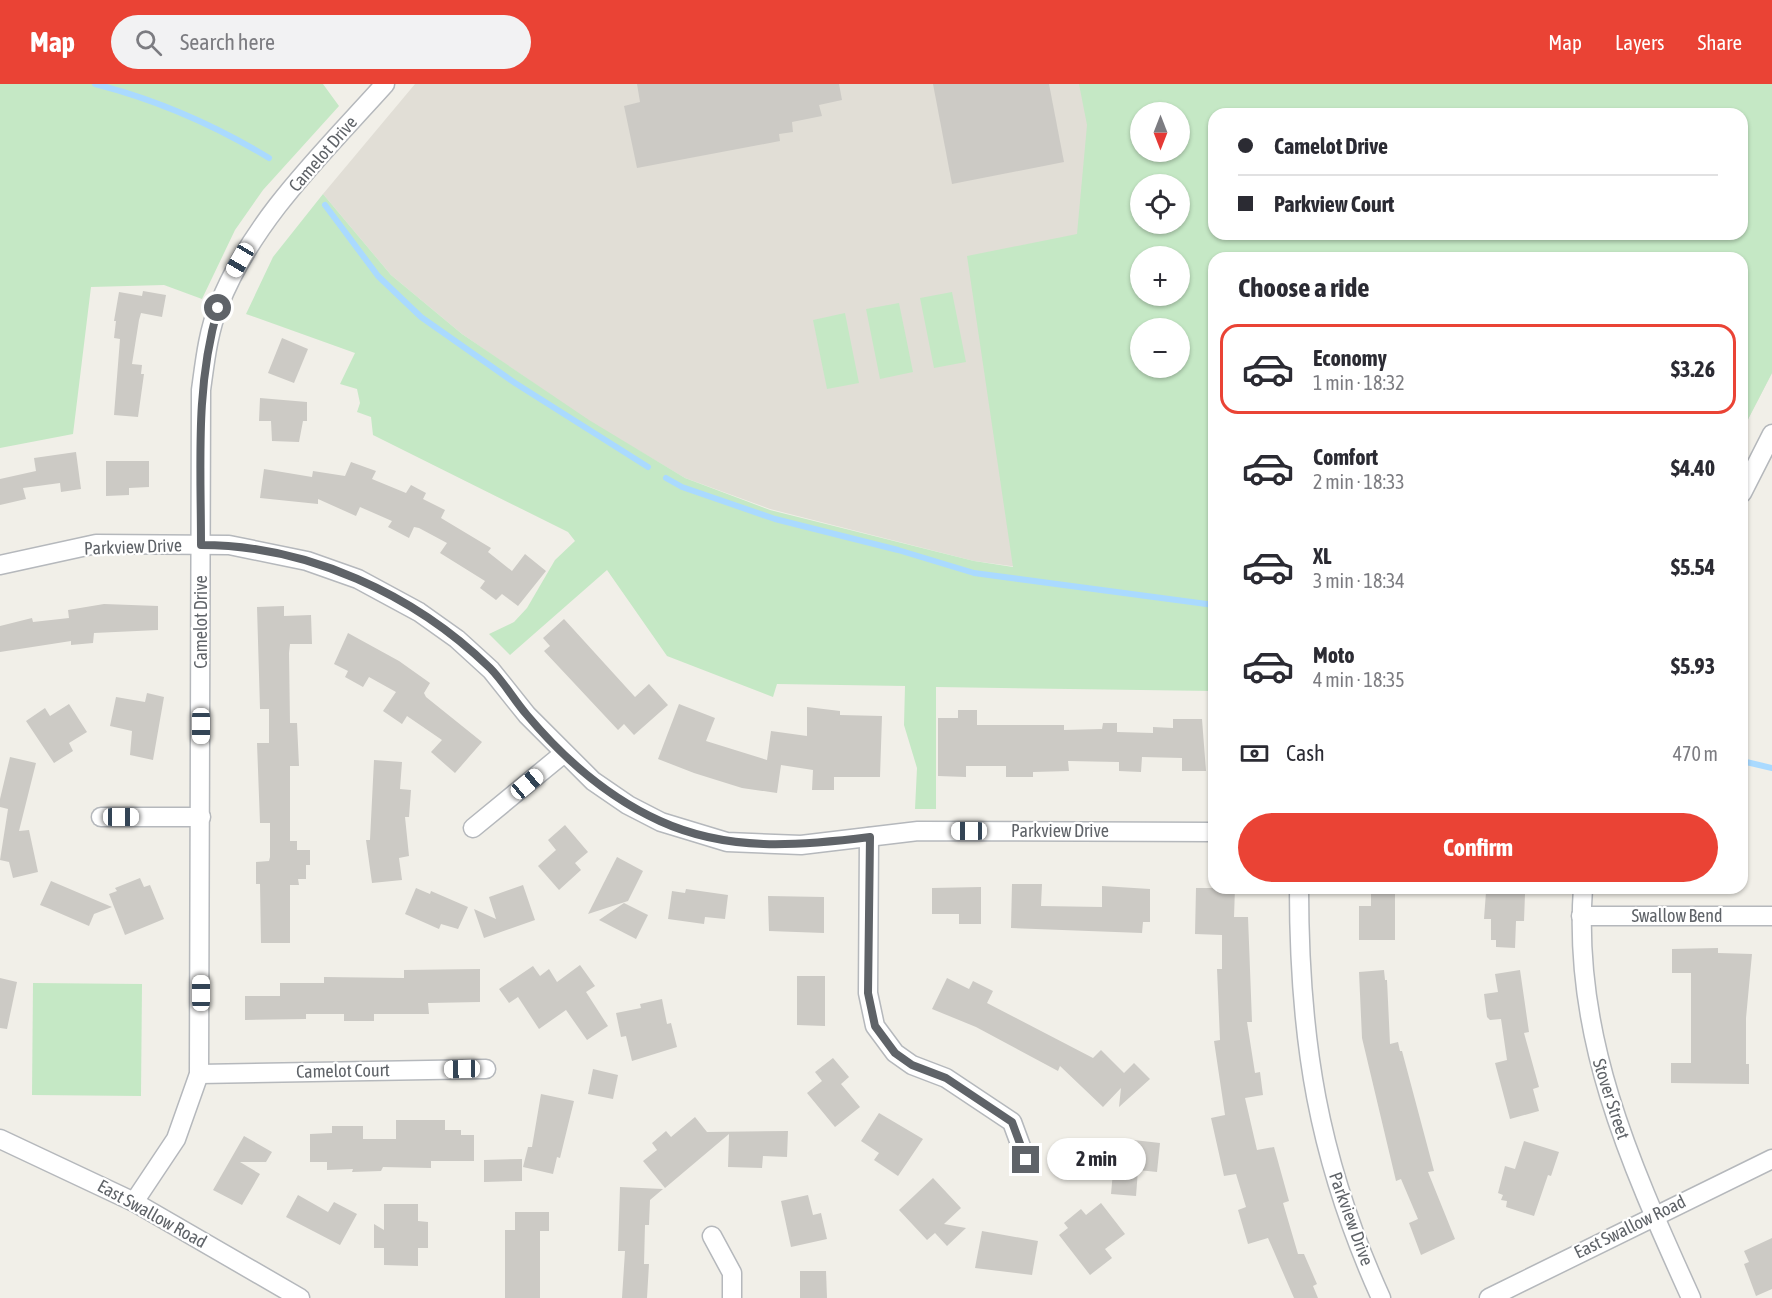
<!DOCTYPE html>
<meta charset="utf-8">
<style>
:root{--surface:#fff;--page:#f2f2f3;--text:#2b2b33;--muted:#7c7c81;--line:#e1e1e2;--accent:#ea4335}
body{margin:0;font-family:"Asap Condensed",sans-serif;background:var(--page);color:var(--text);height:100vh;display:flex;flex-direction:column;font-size:22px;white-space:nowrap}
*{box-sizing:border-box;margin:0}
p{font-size:20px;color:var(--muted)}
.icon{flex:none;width:33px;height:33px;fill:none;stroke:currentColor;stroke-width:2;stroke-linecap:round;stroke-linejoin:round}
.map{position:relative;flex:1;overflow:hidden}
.side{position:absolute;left:1208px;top:168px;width:540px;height:642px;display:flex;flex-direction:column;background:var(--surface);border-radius:18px;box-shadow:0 2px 4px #0004}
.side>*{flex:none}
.hud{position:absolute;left:1208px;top:24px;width:540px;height:132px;border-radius:18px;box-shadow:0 2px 4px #0004;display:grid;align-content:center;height:132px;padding:0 30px;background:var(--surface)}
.needle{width:39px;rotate:180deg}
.controls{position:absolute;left:1130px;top:18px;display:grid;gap:12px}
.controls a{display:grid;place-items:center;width:60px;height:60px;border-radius:50%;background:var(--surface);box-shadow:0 2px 4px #0004;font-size:30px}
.end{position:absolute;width:27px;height:27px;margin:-14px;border:8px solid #5f6368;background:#fff;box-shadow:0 0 0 3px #fff}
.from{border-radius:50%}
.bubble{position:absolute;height:42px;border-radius:21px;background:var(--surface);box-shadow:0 2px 4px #0004;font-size:20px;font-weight:700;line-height:42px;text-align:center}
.car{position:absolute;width:18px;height:36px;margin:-18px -9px;border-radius:8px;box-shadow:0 0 4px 2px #0007;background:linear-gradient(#fff 24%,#345 0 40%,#fff 0 76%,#345 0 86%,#fff 0)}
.hud b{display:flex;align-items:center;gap:21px;height:57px;font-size:22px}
.hud b+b{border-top:2px solid var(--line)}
.hud i{width:15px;height:15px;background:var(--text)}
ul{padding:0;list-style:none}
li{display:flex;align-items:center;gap:18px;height:90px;margin:0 12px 9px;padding:0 18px;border:3px solid transparent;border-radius:18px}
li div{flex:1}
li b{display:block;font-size:22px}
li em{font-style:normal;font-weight:700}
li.on{border-color:var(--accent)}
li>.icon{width:54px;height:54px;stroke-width:1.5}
h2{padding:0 30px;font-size:27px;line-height:72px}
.pay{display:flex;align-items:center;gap:15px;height:66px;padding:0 30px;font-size:22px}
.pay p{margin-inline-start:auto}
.primary-button{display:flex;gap:12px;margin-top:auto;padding:12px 30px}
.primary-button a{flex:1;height:69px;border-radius:36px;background:var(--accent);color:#fff;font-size:24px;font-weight:700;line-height:69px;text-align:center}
header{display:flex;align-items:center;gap:36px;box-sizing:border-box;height:84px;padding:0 30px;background:var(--accent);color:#fff}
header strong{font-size:28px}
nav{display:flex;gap:33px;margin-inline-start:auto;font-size:21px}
.search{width:420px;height:54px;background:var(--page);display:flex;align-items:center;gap:15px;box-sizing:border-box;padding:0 21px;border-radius:33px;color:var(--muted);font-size:22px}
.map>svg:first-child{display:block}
.education{fill:#e1ded6;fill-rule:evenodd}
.green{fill:#c5e8c5;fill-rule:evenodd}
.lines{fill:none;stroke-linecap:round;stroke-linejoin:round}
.stream{stroke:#aadaff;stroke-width:6}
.building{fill:#cccac5}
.street-casing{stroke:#b5b8bc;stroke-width:21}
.street{stroke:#fff;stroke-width:18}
.route{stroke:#5f6368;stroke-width:8}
.labels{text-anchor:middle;stroke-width:4.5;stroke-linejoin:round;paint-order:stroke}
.street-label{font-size:18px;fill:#5f6368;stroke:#fff}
</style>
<header>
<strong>Map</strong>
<div class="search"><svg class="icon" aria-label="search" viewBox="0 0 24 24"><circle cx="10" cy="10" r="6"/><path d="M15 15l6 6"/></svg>Search here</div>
<nav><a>Map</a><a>Layers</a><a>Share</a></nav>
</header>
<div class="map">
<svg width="1772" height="1214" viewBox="0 0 1772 1214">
<rect width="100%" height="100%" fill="#f1efe8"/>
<path class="education" d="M415,0H1772V289L1742,347V174H1214L1213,510L974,477L770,425L685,394L589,337L462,250L391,191L323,110ZM1140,28H1179V68H1140ZM1214,30H1742V150H1214ZM1140,100H1179V140H1140ZM1140,172H1179V212H1140ZM1140,244H1179V284H1140Z"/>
<g class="green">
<path d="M0,0H323L339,22L263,106L235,146L202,215L164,201L91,203L73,350L0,364Z"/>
<path d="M1079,0H1772V289L1742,347V174H1214L1213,607L936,603V725H915L917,684L904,641L905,602L777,600L773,613L667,572L607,486L510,571L489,550L514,538L527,524L555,476L575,457L568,448L373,351L371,333L357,328L360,319L357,305L340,300L355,269L246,230L273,173L323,110L391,191L462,250L589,336L685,394L770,426L974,477L1013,483L967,172L1077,150L1087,41ZM1140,28H1179V68H1140ZM1214,30H1742V150H1214ZM1140,100H1179V140H1140ZM1140,172H1179V212H1140ZM1140,244H1179V284H1140Z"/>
<path d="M952,208L966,278L934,284L920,214Z"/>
<path d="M899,219L913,288L880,295L866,225Z"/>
<path d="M845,229L859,299L827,305L813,236Z"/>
<path d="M33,899L142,900L141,1012L32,1011Z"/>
</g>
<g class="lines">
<g class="stream">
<path d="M95,0C158,16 213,40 269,74"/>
<path d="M325,121L378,192L421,233L515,299L648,383"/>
<path d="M666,394L682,403L775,435L898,466L974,489L1214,521"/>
<path d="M1742,677L1772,684"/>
</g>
</g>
<g class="building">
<path d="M637,0H839L842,16L819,21L822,32L792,38L793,48L779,50L780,57L637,84L624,22L640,18Z"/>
<path d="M933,0H1049L1064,78L952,100Z"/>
<path d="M143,207L166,211L162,233L141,229L139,236L132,280L142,281L141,290H144L138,333L114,331L120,255L114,254L116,237H114L119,208L142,212Z"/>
<path d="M282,254L308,265L294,299L268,289Z"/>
<path d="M260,314L307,318V337H303L299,358L272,357L271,337H259Z"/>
<path d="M76,368L81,405L61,408L60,399L23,404L26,415L0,421V395L36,387L34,374Z"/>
<path d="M106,377H149V403L129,404V411L106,412Z"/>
<path d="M351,378L376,387L372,395L406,409L411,401L426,409L423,415L445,426L441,434L491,464L488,468L512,487L525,470L546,487L518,522L502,510L496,516L480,504L485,497L440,469L447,459L419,444L414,443L409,454L388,443L392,437L360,423L356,432L318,415V420L260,414L264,385L312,393L313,387L345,392Z"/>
<path d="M104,520L158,522V546L94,549L93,559L71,561V557L0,568V542L32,534L33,538L69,534L68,526Z"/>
<path d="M284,522V532L311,531L312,560H290L289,569L290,639H297L299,682H290V757H297V766H310V781H306V795H298L299,801H290V859H261L260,800H256V778L269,777L270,773V739H260L257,659H269V625H260L257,523Z"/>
<path d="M564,535L635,613L649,600L668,621L634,651L624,640L618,646L544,567L550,562L543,554Z"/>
<path d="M348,549L399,577L430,599L424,609L426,613L482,658L455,689L431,668L442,656L407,632L402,640L383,627L396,608L369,593L363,603L345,593L348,587L334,580Z"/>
<path d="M147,609L164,613L153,676L130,671L132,647L110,642L116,613L145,618Z"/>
<path d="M69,620L87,648L69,659L73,667L54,679L26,637L45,624L50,632Z"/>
<path d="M679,620L715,634L706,657L767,676L771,647L807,652V623L840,627V631L882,632L880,693H834V706H812L813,686L781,681L777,709L742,704L694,689L658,675Z"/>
<path d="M958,626H977V641H1064V646L1102,645L1103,639H1117V648L1153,649V643L1173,644V635H1202L1206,687H1182V674L1142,673L1141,688L1119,687V678L1068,677L1069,687L1033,688V693H1006V682H966V693L938,692V634H958Z"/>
<path d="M10,673L36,679L19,747L29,746L38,788L13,794L9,778L0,776L8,725L0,723V715Z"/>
<path d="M374,676L402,678L400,705L411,706L409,733H405L409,772L399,774L402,796L372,799L366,756H370Z"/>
<path d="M565,741L588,768L575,779L581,786L559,806L538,782L556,766L548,756Z"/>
<path d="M617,773L643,787L628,817L588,830Z"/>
<path d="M140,794L144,803L150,801L164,835L125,851L109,810L117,807L115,804Z"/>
<path d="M51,797L112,823L94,830L89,842L50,825L40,821Z"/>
<path d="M1012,800H1042L1041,822L1102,823V802L1150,805V838H1143L1142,849L1011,844Z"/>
<path d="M523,801L535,836L484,854L474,825L496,835L489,813Z"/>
<path d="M981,803V840H959V830H932V804Z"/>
<path d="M416,804L430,810L431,807L468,823L458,845L441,840L439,845L405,830Z"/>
<path d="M1196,804H1235L1234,833H1248L1252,938H1247L1255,989L1260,988L1263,1011L1245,1014L1257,1066L1274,1063L1289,1117L1283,1119L1298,1170H1304L1317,1200L1313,1202L1318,1214H1294L1268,1154L1248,1160L1238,1126L1246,1123L1236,1090L1224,1092L1211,1034L1225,1031L1214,957L1220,956L1217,885H1222V851L1195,850Z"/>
<path d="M1371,804H1395V856H1359V822H1371Z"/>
<path d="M686,805L728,811L725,835L705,833L704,840L668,835L672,807L685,809Z"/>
<path d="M1486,808L1525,810L1524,837H1516L1515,864L1496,863V856H1491V835H1484Z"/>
<path d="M768,812L824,813V849L769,847Z"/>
<path d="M624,819L648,831L636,855L599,836Z"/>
<path d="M1718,864V869L1752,870L1746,934V980H1749V1000L1671,999V979H1691V889H1672V865Z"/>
<path d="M580,881L595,902L586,908L608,942L587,956L566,926L539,945L518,913L509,919L499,905L533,882L540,892L549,885L557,898Z"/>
<path d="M480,885V918L428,919L429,930H374V937H344V930H306V935L245,936V912H280V899H324V893L404,894V886Z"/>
<path d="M1384,886L1385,896H1387L1390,960L1398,958L1400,967H1402L1434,1087L1428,1088L1455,1155L1421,1171L1409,1139L1418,1135L1401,1095L1396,1097L1362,954L1359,888Z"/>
<path d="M1520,886L1529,948L1524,949L1539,1003L1533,1005L1539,1027L1510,1035L1495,979L1507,976L1501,935L1490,936L1487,933L1484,910L1498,908L1495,890Z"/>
<path d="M797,892H825V942L797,941Z"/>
<path d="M0,894L17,898L7,945L0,944Z"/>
<path d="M947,894L969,905L973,897L993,907L987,919L1093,974L1101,966L1124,989L1134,979L1150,995L1119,1023L1121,1004L1103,1023L1060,982L1058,987L976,943L932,925Z"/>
<path d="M662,915L667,940L671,939L677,963L632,977L626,952L621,953L616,929L641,924L640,920Z"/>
<path d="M833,974L849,993L841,1000L860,1023L835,1043L807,1009L822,997L815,988Z"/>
<path d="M593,985L618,991L613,1015L588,1010Z"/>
<path d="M541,1010L574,1017L560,1074L557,1073L553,1090L523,1083L528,1063H532Z"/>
<path d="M879,1029L923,1055L898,1092L874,1076L879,1069L861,1057Z"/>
<path d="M695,1033L707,1048L788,1047L787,1073L763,1072L762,1084L728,1083L729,1050L665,1104L643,1077L657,1066L652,1059L666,1047L671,1053Z"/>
<path d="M396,1036H445V1046H461V1051H474V1077H431V1084L383,1083L381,1087L352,1088L353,1085L327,1086V1078H310V1050L332,1049V1042H363V1055H396Z"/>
<path d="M244,1052L272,1068L266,1078H240L260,1090L242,1121L213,1106Z"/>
<path d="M1116,1054L1160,1059L1157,1088L1138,1086L1136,1112L1111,1110Z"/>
<path d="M1524,1057L1559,1068L1551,1092L1548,1091L1534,1132L1506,1123L1507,1117L1501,1116L1503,1111L1498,1109L1505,1082L1515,1085Z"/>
<path d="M522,1075V1097L484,1098V1076Z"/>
<path d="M933,1094L961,1124L944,1140L966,1144L947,1162L935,1149L927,1156L899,1126Z"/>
<path d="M620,1103L663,1105L650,1116L649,1141H645L644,1180H649L647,1214H622L625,1167H618Z"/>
<path d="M298,1111L328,1128L334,1118L357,1130L340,1161L286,1133Z"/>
<path d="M808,1111L813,1131L821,1129L827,1155L791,1163L781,1117Z"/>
<path d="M1101,1119L1125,1150L1105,1165L1112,1174L1090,1191L1059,1151L1068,1144L1064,1139L1081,1125L1086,1131Z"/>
<path d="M384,1120H418V1137L428,1138V1164H418V1182L384,1181V1164H374V1140L384,1146Z"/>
<path d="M515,1128H549V1147H540V1214H505V1146H515Z"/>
<path d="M982,1147L1038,1157L1032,1191L975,1184Z"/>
<path d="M1772,1154V1205L1756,1212L1744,1180L1749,1178L1744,1167Z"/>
<path d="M800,1187H826L827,1214H800Z"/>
</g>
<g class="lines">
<g class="street-casing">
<g id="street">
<path d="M1742,409L1772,350"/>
<path d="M0,481L96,460L229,461L307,477L358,495L419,528L457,555L491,586L527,631L593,697L628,721L661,738L727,758L801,761L918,747L1214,748"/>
<path d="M101,733H201"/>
<path d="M473,744L563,670"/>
<path d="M869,753L868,909L875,942L895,969L912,981L946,994L1012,1038L1026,1076"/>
<path d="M1299,804C1299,956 1318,1075 1381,1214"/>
<path d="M1583,804C1572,953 1631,1081 1691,1214"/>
<path d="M1581,832H1772"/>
<path d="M199,990L486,985"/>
<path d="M0,1055L134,1118L300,1214"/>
<path d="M134,1118L176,1055L199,990L201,306C205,277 208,248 219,221C253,135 324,68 385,0"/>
<path d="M712,1152L732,1189V1214"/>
<path d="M1489,1214L1772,1075"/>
</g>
</g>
<use href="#street" class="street"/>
</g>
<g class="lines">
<path class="route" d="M218,224C195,304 201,378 201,461C307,461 414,510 490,584C504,598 514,616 527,631C564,675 607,713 660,737C728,768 798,762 870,753L868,909L875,942L895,969L912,981L946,994L1012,1038L1026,1076"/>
</g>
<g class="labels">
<g class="street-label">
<text transform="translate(323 70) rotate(-49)" y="6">Camelot Drive</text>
<text transform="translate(133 463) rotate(-2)" y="6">Parkview Drive</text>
<text transform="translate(201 538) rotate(-90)" y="6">Camelot Drive</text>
<text x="1060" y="753">Parkview Drive</text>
<text x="1677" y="838">Swallow Bend</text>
<text transform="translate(343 987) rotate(-1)" y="6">Camelot Court</text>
<text transform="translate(1611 1015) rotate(72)" y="6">Stover Street</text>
<text transform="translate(152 1130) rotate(29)" y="6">East Swallow Road</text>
<text transform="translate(1351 1135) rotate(70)" y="6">Parkview Drive</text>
<text transform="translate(1630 1143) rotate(-26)" y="6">East Swallow Road</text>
</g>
</g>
</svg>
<div class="controls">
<a><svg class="needle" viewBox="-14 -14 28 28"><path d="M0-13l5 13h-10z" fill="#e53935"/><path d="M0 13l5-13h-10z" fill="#7c7c81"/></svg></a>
<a><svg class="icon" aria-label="locate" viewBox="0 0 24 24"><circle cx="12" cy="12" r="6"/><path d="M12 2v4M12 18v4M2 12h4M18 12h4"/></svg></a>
<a>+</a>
<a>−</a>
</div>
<i class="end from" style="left:218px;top:224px"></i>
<i class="end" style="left:1026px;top:1076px"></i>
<div class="bubble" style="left:1047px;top:1054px;width:99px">2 min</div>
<i class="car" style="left:240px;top:176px;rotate:210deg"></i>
<i class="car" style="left:201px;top:642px;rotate:180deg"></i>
<i class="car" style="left:527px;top:700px;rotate:50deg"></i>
<i class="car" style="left:121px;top:733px;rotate:90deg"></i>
<i class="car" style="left:969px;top:747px;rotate:270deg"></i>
<i class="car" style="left:201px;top:909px;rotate:0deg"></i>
<i class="car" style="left:462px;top:985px;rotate:269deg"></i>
<div class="hud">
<b><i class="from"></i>Camelot Drive</b>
<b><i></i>Parkview Court</b>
</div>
<section class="side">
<h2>Choose a ride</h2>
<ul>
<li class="on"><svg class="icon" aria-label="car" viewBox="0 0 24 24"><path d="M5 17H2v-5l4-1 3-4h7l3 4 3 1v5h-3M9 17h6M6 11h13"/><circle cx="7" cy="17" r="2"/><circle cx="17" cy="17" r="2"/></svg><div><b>Economy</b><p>1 min · 18:32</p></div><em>$3.26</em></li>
<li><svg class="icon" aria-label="car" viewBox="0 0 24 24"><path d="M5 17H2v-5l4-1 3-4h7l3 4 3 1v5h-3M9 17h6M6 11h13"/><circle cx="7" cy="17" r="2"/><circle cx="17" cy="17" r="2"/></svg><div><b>Comfort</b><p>2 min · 18:33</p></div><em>$4.40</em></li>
<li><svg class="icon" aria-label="car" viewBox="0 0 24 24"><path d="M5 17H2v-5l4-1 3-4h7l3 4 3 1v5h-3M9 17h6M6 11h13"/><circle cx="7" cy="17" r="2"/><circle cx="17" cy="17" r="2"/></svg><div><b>XL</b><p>3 min · 18:34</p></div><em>$5.54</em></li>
<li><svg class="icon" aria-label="car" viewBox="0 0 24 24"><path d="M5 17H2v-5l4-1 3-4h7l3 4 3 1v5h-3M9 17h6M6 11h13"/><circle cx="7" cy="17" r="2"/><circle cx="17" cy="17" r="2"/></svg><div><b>Moto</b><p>4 min · 18:35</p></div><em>$5.93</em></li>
</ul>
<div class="pay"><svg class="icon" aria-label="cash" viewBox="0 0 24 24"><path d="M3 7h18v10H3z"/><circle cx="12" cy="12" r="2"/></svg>Cash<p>470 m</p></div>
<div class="primary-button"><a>Confirm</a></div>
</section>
</div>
